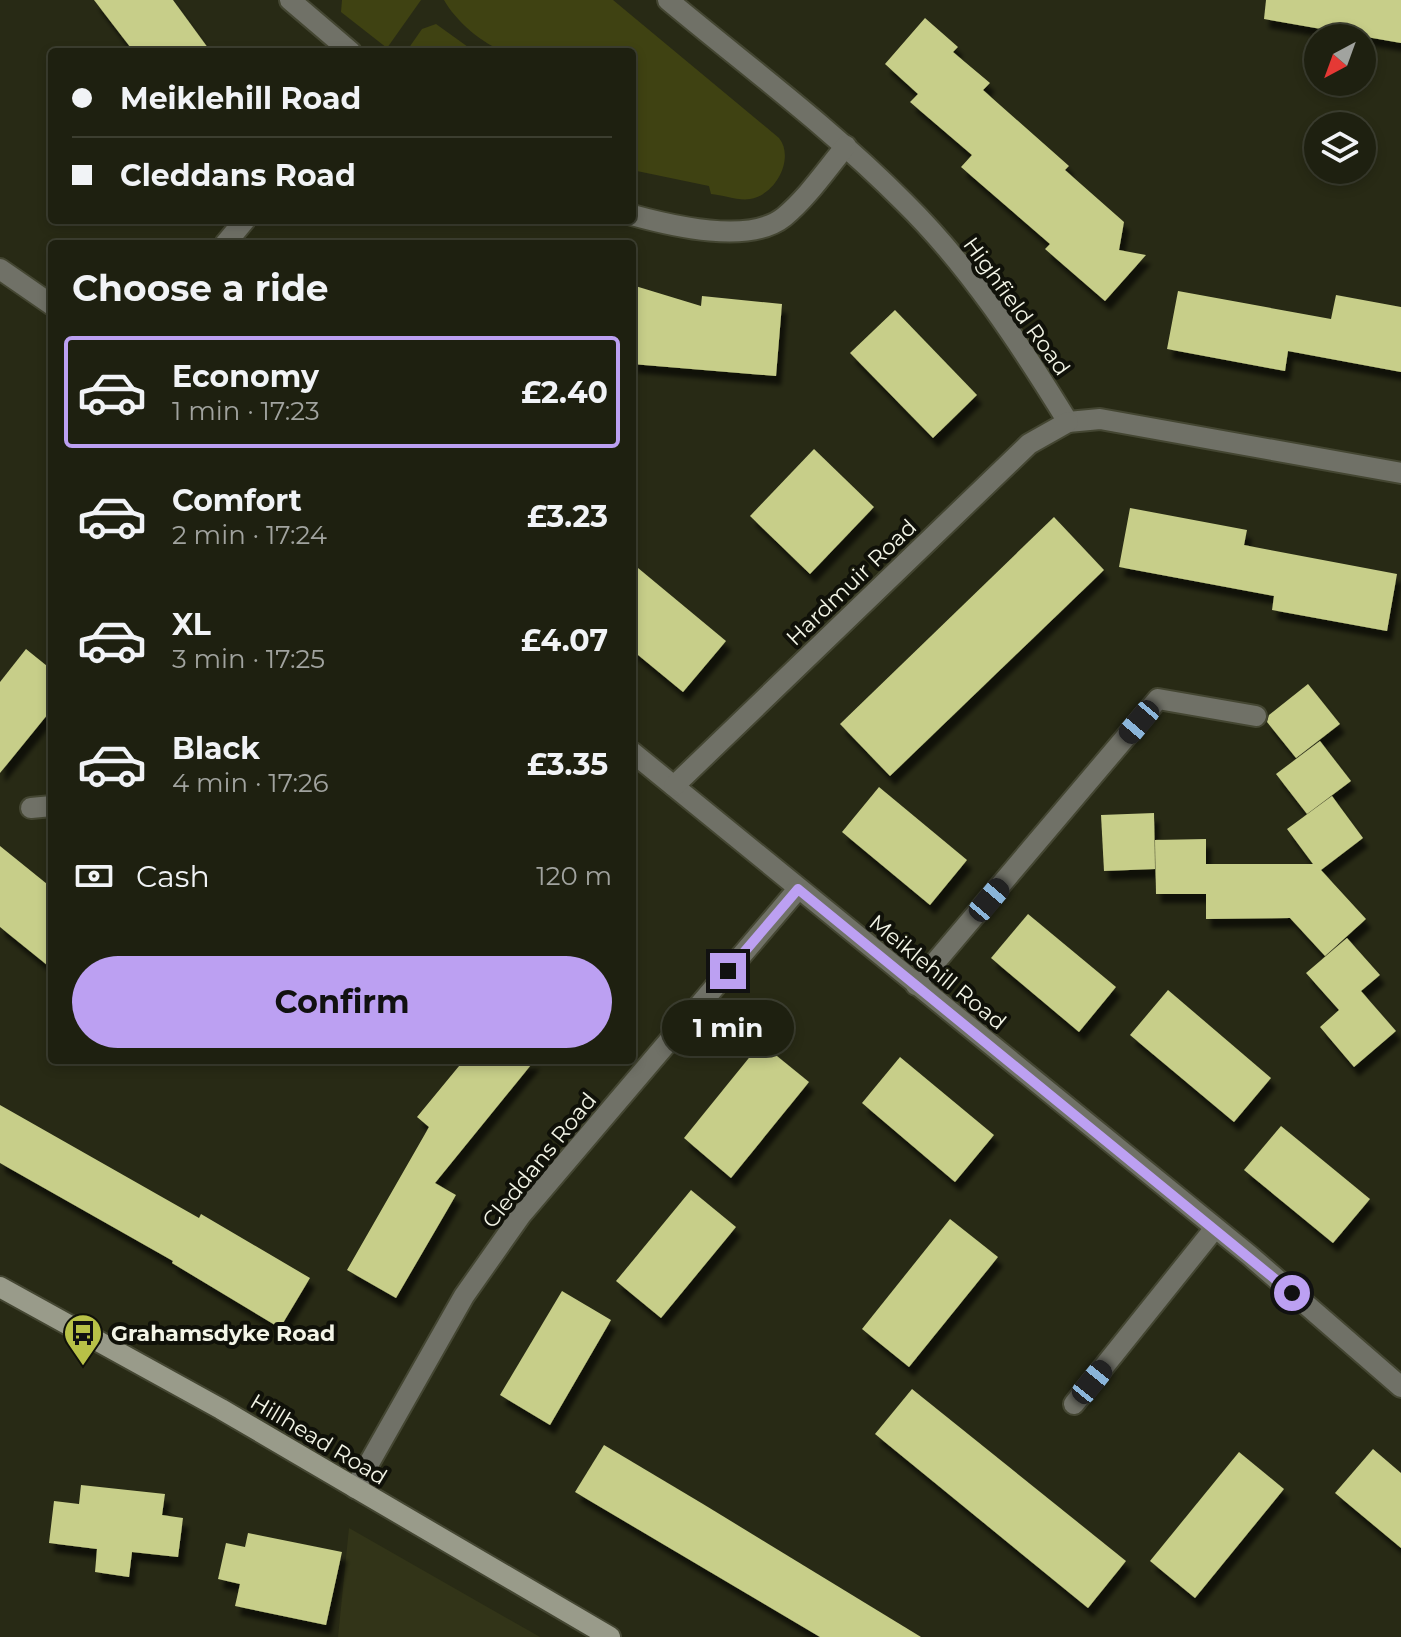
<!DOCTYPE html>
<meta charset="utf-8">
<style>
:root{--surface:#1e2010;--page:#2b2d1e;--text:#f1f3f6;--muted:#a1a39f;--line:#3c3e30;--accent:#bca0f2}
body{margin:0;font-family:Montserrat,sans-serif;background:var(--page);color:var(--text);height:100vh;display:flex;flex-direction:column;font-size:30px;white-space:nowrap}
*{box-sizing:border-box;margin:0}
p{font-size:26px;color:var(--muted)}
.icon{flex:none;width:44px;height:44px;fill:none;stroke:currentColor;stroke-width:2;stroke-linecap:round;stroke-linejoin:round}
.map{position:relative;flex:1;overflow:hidden}
.panel{position:absolute;left:48px;top:240px;width:588px;height:824px;display:flex;flex-direction:column;background:var(--surface);border-radius:8px;box-shadow:0 4px 12px #0003,0 0 0 2px var(--line)}
.panel>*{flex:none}
.hud{position:absolute;left:48px;top:48px;width:588px;height:176px;border-radius:8px;box-shadow:0 4px 12px #0003,0 0 0 2px var(--line);display:grid;align-content:center;height:176px;padding:0 24px;background:var(--surface)}
.needle{width:52px;rotate:221deg}
.controls{position:absolute;left:1304px;top:24px;display:grid;gap:16px}
.controls a{display:grid;place-items:center;width:72px;height:72px;border-radius:50%;background:var(--surface);box-shadow:0 4px 12px #0003,0 0 0 2px var(--line);font-size:40px}
.end{position:absolute;width:36px;height:36px;margin:-18px;border:10px solid #bca0f2;background:#111;box-shadow:0 0 0 4px #111}
.from{border-radius:50%}
.bubble{position:absolute;height:56px;border-radius:28px;background:var(--surface);box-shadow:0 4px 12px #0003,0 0 0 2px var(--line);font-size:26px;font-weight:700;line-height:56px;text-align:center}
.car{position:absolute;width:24px;height:48px;margin:-24px -12px;border-radius:10px;box-shadow:0 0 6px 2px #0007;background:linear-gradient(#222 24%,#8ab4d8 0 40%,#222 0 76%,#8ab4d8 0 86%,#222 0)}
.hud b{display:flex;align-items:center;gap:28px;height:76px;font-size:30px}
.hud b+b{border-top:2px solid var(--line)}
.hud i{width:20px;height:20px;background:var(--text)}
ul{padding:0;list-style:none}
li{display:flex;align-items:center;gap:24px;height:112px;margin:0 16px 12px;padding:0 8px;border:4px solid transparent;border-radius:8px}
li div{flex:1}
li b{display:block;font-size:30px}
li em{font-style:normal;font-weight:700}
li.current{border-color:var(--accent)}
li>.icon{width:72px;height:72px;stroke-width:1.5}
h2{padding:0 24px;font-size:36px;line-height:96px}
.pay{display:flex;align-items:center;gap:20px;height:88px;padding:0 24px;font-size:30px}
.pay p{margin-inline-start:auto}
.action{display:flex;gap:16px;margin-top:auto;padding:16px 24px}
.action a{flex:1;height:92px;border-radius:48px;background:var(--accent);color:#111;font-size:32px;font-weight:700;line-height:92px;text-align:center}
.map>svg:first-child{display:block}
.built{fill:#323418}
.green{fill:#3f4212}
.building{fill:#c7ce89;filter:url(#shadow)}
.lines{fill:none;stroke-linecap:round;stroke-linejoin:round}
.street-casing{stroke:#444632;stroke-width:24}
.secondary-casing{stroke:#444632;stroke-width:24}
.street{stroke:#707167;stroke-width:20}
.secondary{stroke:#999b8a;stroke-width:20}
.route{stroke:#bca0f2;stroke-width:10}
.labels{text-anchor:middle;stroke-width:8;stroke-linejoin:round;paint-order:stroke}
.street-label{font-size:22px;fill:#f3f5e7;stroke:#101109}
.poi-label{font-size:22px;font-weight:bold;fill:#f3f5e7;stroke:#101109;text-anchor:start}
</style>
<div class="map">
<svg width="1401" height="1637" viewBox="0 0 1401 1637">
<defs>
<filter id="shadow"><feDropShadow dx="5" dy="9" stdDeviation="2" flood-color="#0009"/></filter>
</defs>
<rect width="100%" height="100%" fill="#282a15"/>
<path class="built" d="M349,1528L540,1637H338Z"/>
<g class="green">
<path d="M342,0H421L387,48L341,12Z"/>
<path d="M444,0H613L779,138C795,158 776,195 750,199C739,201 723,195 711,194L709,186L632,170V52C605,52 527,58 506,52C483,45 455,20 444,0Z"/>
<path d="M436,24L475,52H406L422,29Z"/>
</g>
<g class="building">
<path d="M94,0H173L211,52H134Z"/>
<path d="M1266,0H1401V43L1264,19Z"/>
<path d="M925,18L958,47L953,52L990,83L983,90L1069,166L1065,170L1124,222L1119,250L1146,255L1105,301L1045,249L1050,244L961,167L972,155L910,102L918,94L885,64Z"/>
<path d="M632,285L701,306L702,296L782,304L776,376L632,364Z"/>
<path d="M1178,291L1331,319L1336,295L1401,307V372L1288,351L1285,371L1167,349Z"/>
<path d="M895,310L977,395L933,438L850,353Z"/>
<path d="M814,449L874,507L810,574L750,516Z"/>
<path d="M1130,508L1247,530L1244,545L1397,574L1387,631L1272,610L1274,596L1119,567Z"/>
<path d="M1054,517L1104,570L890,776L840,724Z"/>
<path d="M632,563L726,641L683,692L632,650Z"/>
<path d="M26,649L52,670V709L0,773V682Z"/>
<path d="M1308,684L1340,724L1296,758L1267,722L1269,715Z"/>
<path d="M1320,741L1351,781L1307,814L1276,774Z"/>
<path d="M879,787L967,860L930,905L842,832Z"/>
<path d="M1332,796L1363,838L1321,870L1366,919L1325,956L1290,918L1206,919V864H1313L1287,829Z"/>
<path d="M1154,813L1155,869L1104,871L1101,815Z"/>
<path d="M1206,839V894H1156L1155,840Z"/>
<path d="M0,846L52,888V969L0,927Z"/>
<path d="M1028,914L1116,987L1079,1032L991,958Z"/>
<path d="M1347,938L1380,975L1361,991L1396,1031L1354,1067L1320,1027L1339,1010L1306,973Z"/>
<path d="M1168,990L1271,1078L1234,1122L1130,1035Z"/>
<path d="M761,1043L809,1082L731,1178L684,1138Z"/>
<path d="M900,1057L994,1135L955,1182L862,1103Z"/>
<path d="M464,1060H535L435,1183L456,1195L396,1298L347,1270L429,1127L417,1117Z"/>
<path d="M0,1105L199,1218L201,1214L310,1278L280,1328L172,1263L173,1261L0,1163Z"/>
<path d="M1281,1126L1370,1199L1333,1243L1244,1170Z"/>
<path d="M691,1190L736,1227L661,1318L616,1281Z"/>
<path d="M950,1219L998,1257L909,1367L862,1329Z"/>
<path d="M562,1291L611,1320L550,1425L500,1395Z"/>
<path d="M912,1389L1126,1561L1088,1608L875,1434Z"/>
<path d="M604,1445L703,1504L921,1637H820L575,1492Z"/>
<path d="M1373,1449L1401,1473V1548L1335,1493Z"/>
<path d="M1239,1452L1284,1489L1195,1598L1150,1561Z"/>
<path d="M81,1485L165,1494L162,1515L183,1518L178,1557L132,1552L129,1577L95,1572L97,1549L49,1543L54,1501L79,1504Z"/>
<path d="M248,1533L342,1552L326,1625L235,1606L240,1584L218,1579L226,1543L245,1547Z"/>
</g>
<g class="lines">
<g class="street-casing">
<g id="street">
<path d="M290,0L351,52"/>
<path d="M668,0C747,66 831,128 904,202C969,266 1020,344 1068,422L1100,419L1401,473"/>
<path d="M632,215C672,226 749,245 784,217C808,197 826,170 846,146"/>
<path d="M225,244L245,220"/>
<path d="M0,269L52,305"/>
<path d="M632,752L1249,1255L1401,1387"/>
<path d="M674,786L1029,444L1068,422"/>
<path d="M31,808L52,806"/>
<path d="M916,985L1158,699L1256,716"/>
<path d="M1074,1404L1215,1228"/>
<path d="M355,1488L464,1296L521,1215L798,889"/>
</g>
</g>
<g class="secondary-casing">
<path id="secondary" d="M0,1287L221,1409L610,1637"/>
</g>
<use href="#street" class="street"/>
<use href="#secondary" class="secondary"/>
</g>
<g class="lines">
<path class="route" d="M728,971L798,889L1292,1293"/>
</g>
<defs>
<g id="bus-pin" transform="scale(2)"><path d="M0 17L-7.5 6A9.5 9.5 0 1 1 7.5 6Z" fill="#b8c147" stroke="#101109"/><path d="M-5-6H5V4H4V6H2V4H-2V6H-4V4H-5ZM-3.5-4V0h7V-4ZM-3.5 1.2v1.5H-2V1.2ZM2 1.2v1.5H3.5V1.2Z" fill="#111"/></g>
</defs>
<g fill-rule="evenodd">
<use href="#bus-pin" x="83" y="1333"/>
</g>
<g class="labels">
<g class="street-label">
<text transform="translate(1017 306) rotate(54)" y="8">Highfield Road</text>
<text transform="translate(851 582) rotate(-44)" y="8">Hardmuir Road</text>
<text transform="translate(938 972) rotate(39)" y="8">Meiklehill Road</text>
<text transform="translate(539 1160) rotate(-51)" y="8">Cleddans Road</text>
<text transform="translate(319 1439) rotate(31)" y="8">Hillhead Road</text>
</g>
<g class="poi-label">
<text x="111" y="1341">Grahamsdyke Road</text>
</g>
</g>
</svg>
<div class="controls">
<a><svg class="needle" viewBox="-14 -14 28 28"><path d="M0-13l5 13h-10z" fill="#e53935"/><path d="M0 13l5-13h-10z" fill="#a1a39f"/></svg></a>
<a><svg class="icon" aria-label="layers" viewBox="0 0 24 24"><path d="M12 4l9 5-9 5-9-5zM3 14l9 5 9-5"/></svg></a>
</div>
<i class="end from" style="left:1292px;top:1293px"></i>
<i class="end" style="left:728px;top:971px"></i>
<div class="bubble" style="left:662px;top:1000px;width:132px">1 min</div>
<i class="car" style="left:1139px;top:722px;rotate:220deg"></i>
<i class="car" style="left:989px;top:900px;rotate:40deg"></i>
<i class="car" style="left:1092px;top:1382px;rotate:39deg"></i>
<div class="hud">
<b><i class="from"></i>Meiklehill Road</b>
<b><i></i>Cleddans Road</b>
</div>
<section class="panel">
<h2>Choose a ride</h2>
<ul>
<li class="current"><svg class="icon" aria-label="car" viewBox="0 0 24 24"><path d="M5 17H2v-5l4-1 3-4h7l3 4 3 1v5h-3M9 17h6M6 11h13"/><circle cx="7" cy="17" r="2"/><circle cx="17" cy="17" r="2"/></svg><div><b>Economy</b><p>1 min · 17:23</p></div><em>£2.40</em></li>
<li><svg class="icon" aria-label="car" viewBox="0 0 24 24"><path d="M5 17H2v-5l4-1 3-4h7l3 4 3 1v5h-3M9 17h6M6 11h13"/><circle cx="7" cy="17" r="2"/><circle cx="17" cy="17" r="2"/></svg><div><b>Comfort</b><p>2 min · 17:24</p></div><em>£3.23</em></li>
<li><svg class="icon" aria-label="car" viewBox="0 0 24 24"><path d="M5 17H2v-5l4-1 3-4h7l3 4 3 1v5h-3M9 17h6M6 11h13"/><circle cx="7" cy="17" r="2"/><circle cx="17" cy="17" r="2"/></svg><div><b>XL</b><p>3 min · 17:25</p></div><em>£4.07</em></li>
<li><svg class="icon" aria-label="car" viewBox="0 0 24 24"><path d="M5 17H2v-5l4-1 3-4h7l3 4 3 1v5h-3M9 17h6M6 11h13"/><circle cx="7" cy="17" r="2"/><circle cx="17" cy="17" r="2"/></svg><div><b>Black</b><p>4 min · 17:26</p></div><em>£3.35</em></li>
</ul>
<div class="pay"><svg class="icon" aria-label="cash" viewBox="0 0 24 24"><path d="M3 7h18v10H3z"/><circle cx="12" cy="12" r="2"/></svg>Cash<p>120 m</p></div>
<div class="action"><a>Confirm</a></div>
</section>
</div>
